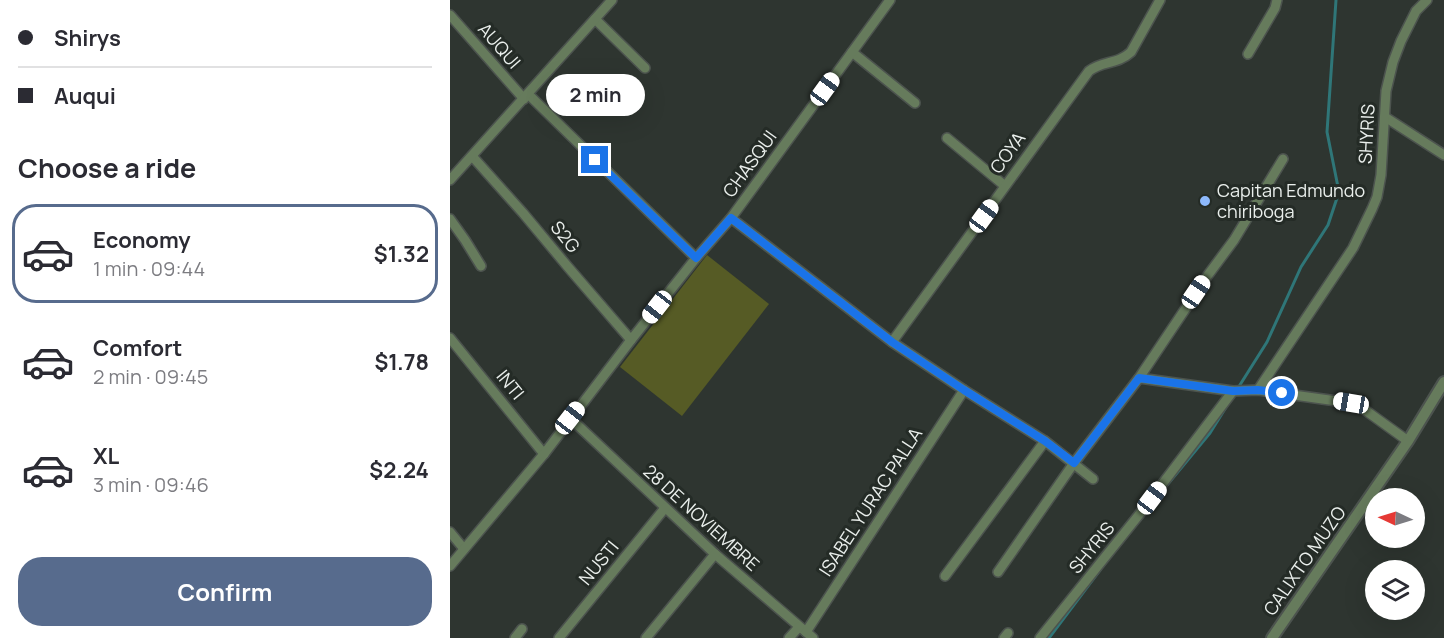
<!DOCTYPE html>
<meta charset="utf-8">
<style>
:root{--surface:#fff;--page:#f7f7f7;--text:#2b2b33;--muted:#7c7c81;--line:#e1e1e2;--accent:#576b8d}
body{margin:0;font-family:Manrope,sans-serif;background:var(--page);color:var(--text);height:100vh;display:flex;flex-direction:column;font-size:22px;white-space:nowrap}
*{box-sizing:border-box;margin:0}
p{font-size:20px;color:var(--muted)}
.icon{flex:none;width:33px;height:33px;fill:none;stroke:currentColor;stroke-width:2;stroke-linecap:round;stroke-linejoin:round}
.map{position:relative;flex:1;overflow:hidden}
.side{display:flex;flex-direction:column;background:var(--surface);width:450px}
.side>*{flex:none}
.guide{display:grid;align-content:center;height:132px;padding:0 18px;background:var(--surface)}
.needle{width:39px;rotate:274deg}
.fabs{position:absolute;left:915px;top:488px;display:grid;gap:12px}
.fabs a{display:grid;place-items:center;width:60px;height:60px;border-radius:50%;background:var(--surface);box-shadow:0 6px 24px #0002;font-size:30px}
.end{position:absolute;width:27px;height:27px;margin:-14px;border:8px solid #1a73e8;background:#fff;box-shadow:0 0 0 3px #fff}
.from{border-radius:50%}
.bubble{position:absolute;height:42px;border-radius:21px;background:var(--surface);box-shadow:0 6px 24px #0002;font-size:20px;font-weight:700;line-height:42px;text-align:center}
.car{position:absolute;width:18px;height:36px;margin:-18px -9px;border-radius:8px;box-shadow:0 0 4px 2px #0007;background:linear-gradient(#fff 24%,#345 0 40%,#fff 0 76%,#345 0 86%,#fff 0)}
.guide b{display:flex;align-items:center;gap:21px;height:57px;font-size:22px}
.guide b+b{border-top:2px solid var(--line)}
.guide i{width:15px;height:15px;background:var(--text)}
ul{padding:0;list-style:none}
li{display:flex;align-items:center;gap:18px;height:99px;margin:0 12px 9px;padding:0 6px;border:3px solid transparent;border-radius:24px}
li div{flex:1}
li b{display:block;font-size:22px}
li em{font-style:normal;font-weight:700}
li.active{border-color:var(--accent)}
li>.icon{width:54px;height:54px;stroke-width:1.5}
h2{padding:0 18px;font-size:27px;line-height:72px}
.action{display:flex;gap:12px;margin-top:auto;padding:12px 18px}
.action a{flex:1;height:69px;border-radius:24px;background:var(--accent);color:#fff;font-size:24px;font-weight:700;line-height:69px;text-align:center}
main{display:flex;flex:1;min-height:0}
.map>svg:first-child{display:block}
.green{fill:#565b25}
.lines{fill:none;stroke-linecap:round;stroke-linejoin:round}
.stream{stroke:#2f7678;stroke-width:3}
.minor-casing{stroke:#4c534e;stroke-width:12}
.tertiary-casing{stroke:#4c534e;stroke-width:14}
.minor{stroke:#667b5c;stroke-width:9}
.tertiary{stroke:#667b5c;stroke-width:10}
.route{stroke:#1a73e8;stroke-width:8}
.poi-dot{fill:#8db9fc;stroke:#242b26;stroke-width:2}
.labels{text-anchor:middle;stroke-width:6;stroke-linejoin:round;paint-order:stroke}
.street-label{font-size:18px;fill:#eaefec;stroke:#242b26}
.poi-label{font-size:18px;fill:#eaefec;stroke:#242b26;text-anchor:start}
</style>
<main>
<section class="side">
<div class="guide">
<b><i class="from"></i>Shirys</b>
<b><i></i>Auqui</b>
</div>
<h2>Choose a ride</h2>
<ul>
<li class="active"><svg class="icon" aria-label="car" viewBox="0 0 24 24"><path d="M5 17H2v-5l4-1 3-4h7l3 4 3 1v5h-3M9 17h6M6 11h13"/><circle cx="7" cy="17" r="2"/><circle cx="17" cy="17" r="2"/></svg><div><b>Economy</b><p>1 min · 09:44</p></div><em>$1.32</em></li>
<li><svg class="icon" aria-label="car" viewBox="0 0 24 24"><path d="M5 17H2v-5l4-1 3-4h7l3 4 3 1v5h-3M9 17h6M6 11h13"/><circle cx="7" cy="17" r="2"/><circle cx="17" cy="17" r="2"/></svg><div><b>Comfort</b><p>2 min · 09:45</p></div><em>$1.78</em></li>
<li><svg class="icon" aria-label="car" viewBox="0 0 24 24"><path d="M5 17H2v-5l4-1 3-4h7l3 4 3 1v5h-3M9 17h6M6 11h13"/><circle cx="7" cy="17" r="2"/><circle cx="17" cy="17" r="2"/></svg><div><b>XL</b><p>3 min · 09:46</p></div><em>$2.24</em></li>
</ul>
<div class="action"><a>Confirm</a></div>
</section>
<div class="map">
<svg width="994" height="638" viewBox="0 0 994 638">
<rect width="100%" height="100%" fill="#2e3530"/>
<path class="green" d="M257,255L319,304L232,416L170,367Z"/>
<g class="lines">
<g class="stream">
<path d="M788,388L817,342L851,267L878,225L889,192L877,132L886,0"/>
<path d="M717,485L760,433L778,404"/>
<path d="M599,638L650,570"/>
</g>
<g class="minor-casing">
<g id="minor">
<path d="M0,15L74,99"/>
<path d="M145,19L195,68"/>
<path d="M402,52L465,103"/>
<path d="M798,54L825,8L827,0"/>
<path d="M78,94L246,258"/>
<path d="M935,117L994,155"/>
<path d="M497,138L555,186"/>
<path d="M22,156L73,213L118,267L181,340"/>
<path d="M0,180L162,0"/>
<path d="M281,218L442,342L514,390L595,441L643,479"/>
<path d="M0,219L15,240L31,266"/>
<path d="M0,338L94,454"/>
<path d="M442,342L639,71C653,60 667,65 681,52L710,0"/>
<path d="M689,378L783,391L808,390L901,403L915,410L958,441"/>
<path d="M808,390L903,248L922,209L927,197L931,175L936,91L943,62L951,41L966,11L977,0"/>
<path d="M120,418L265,554L363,638"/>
<path d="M0,532L14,549"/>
<path d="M0,566L94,454L181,340L246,258L281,218L440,0"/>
<path d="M548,572L624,463L689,378L758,275L784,240L833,159"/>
<path d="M495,576L595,441"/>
<path d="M356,632L514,390"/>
<path d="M65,638L72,629"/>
<path d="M109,638L215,508"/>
<path d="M196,638L265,554"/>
<path d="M339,638L349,627"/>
<path d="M554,638L558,633"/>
<path d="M590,638L688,516L783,391"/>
</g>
</g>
<g class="tertiary-casing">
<path id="tertiary" d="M822,638L958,441L994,382"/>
</g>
<use href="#minor" class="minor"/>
<use href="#tertiary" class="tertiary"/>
</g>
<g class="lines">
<path class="route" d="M145,160L246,258L281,218L442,342L514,390L595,441L624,463L689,378L783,391L808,390L832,393"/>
</g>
<circle class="poi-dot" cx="755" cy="201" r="6"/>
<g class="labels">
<g class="street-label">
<text transform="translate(49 46) rotate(49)" y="6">AUQUI</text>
<text transform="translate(917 134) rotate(-87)" y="6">SHYRIS</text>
<text transform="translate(558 153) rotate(-54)" y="6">COYA</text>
<text transform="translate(300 164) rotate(-54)" y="6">CHASQUI</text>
<text transform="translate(115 237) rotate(51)" y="6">S2G</text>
<text transform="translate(60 385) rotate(51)" y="6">INTI</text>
<text transform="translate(421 502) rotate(-57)" y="6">ISABEL YURAC PALLA</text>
<text transform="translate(251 518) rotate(42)" y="6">28 DE NOVIEMBRE</text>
<text transform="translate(642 548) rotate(-51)" y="6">SHYRIS</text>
<text transform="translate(855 561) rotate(-55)" y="6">CALIXTO MUZO</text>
<text transform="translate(149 563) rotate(-51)" y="6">NUSTI</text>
</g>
<g class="poi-label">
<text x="767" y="197">Capitan Edmundo<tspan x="767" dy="21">chiriboga</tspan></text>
</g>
</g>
</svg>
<div class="fabs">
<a><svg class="needle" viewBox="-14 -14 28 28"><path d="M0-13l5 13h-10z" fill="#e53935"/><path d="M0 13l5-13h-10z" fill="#7c7c81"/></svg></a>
<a><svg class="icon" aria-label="layers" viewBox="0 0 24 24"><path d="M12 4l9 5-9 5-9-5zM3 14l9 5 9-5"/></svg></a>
</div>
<i class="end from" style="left:832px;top:393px"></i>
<i class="end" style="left:145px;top:160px"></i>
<div class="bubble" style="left:96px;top:74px;width:99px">2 min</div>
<i class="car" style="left:375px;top:89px;rotate:36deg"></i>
<i class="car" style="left:534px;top:216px;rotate:36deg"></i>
<i class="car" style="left:746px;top:292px;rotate:34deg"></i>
<i class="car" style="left:207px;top:307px;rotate:218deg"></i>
<i class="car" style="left:901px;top:403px;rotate:280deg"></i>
<i class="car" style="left:120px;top:418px;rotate:38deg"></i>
<i class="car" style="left:702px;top:498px;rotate:37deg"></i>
</div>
</main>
